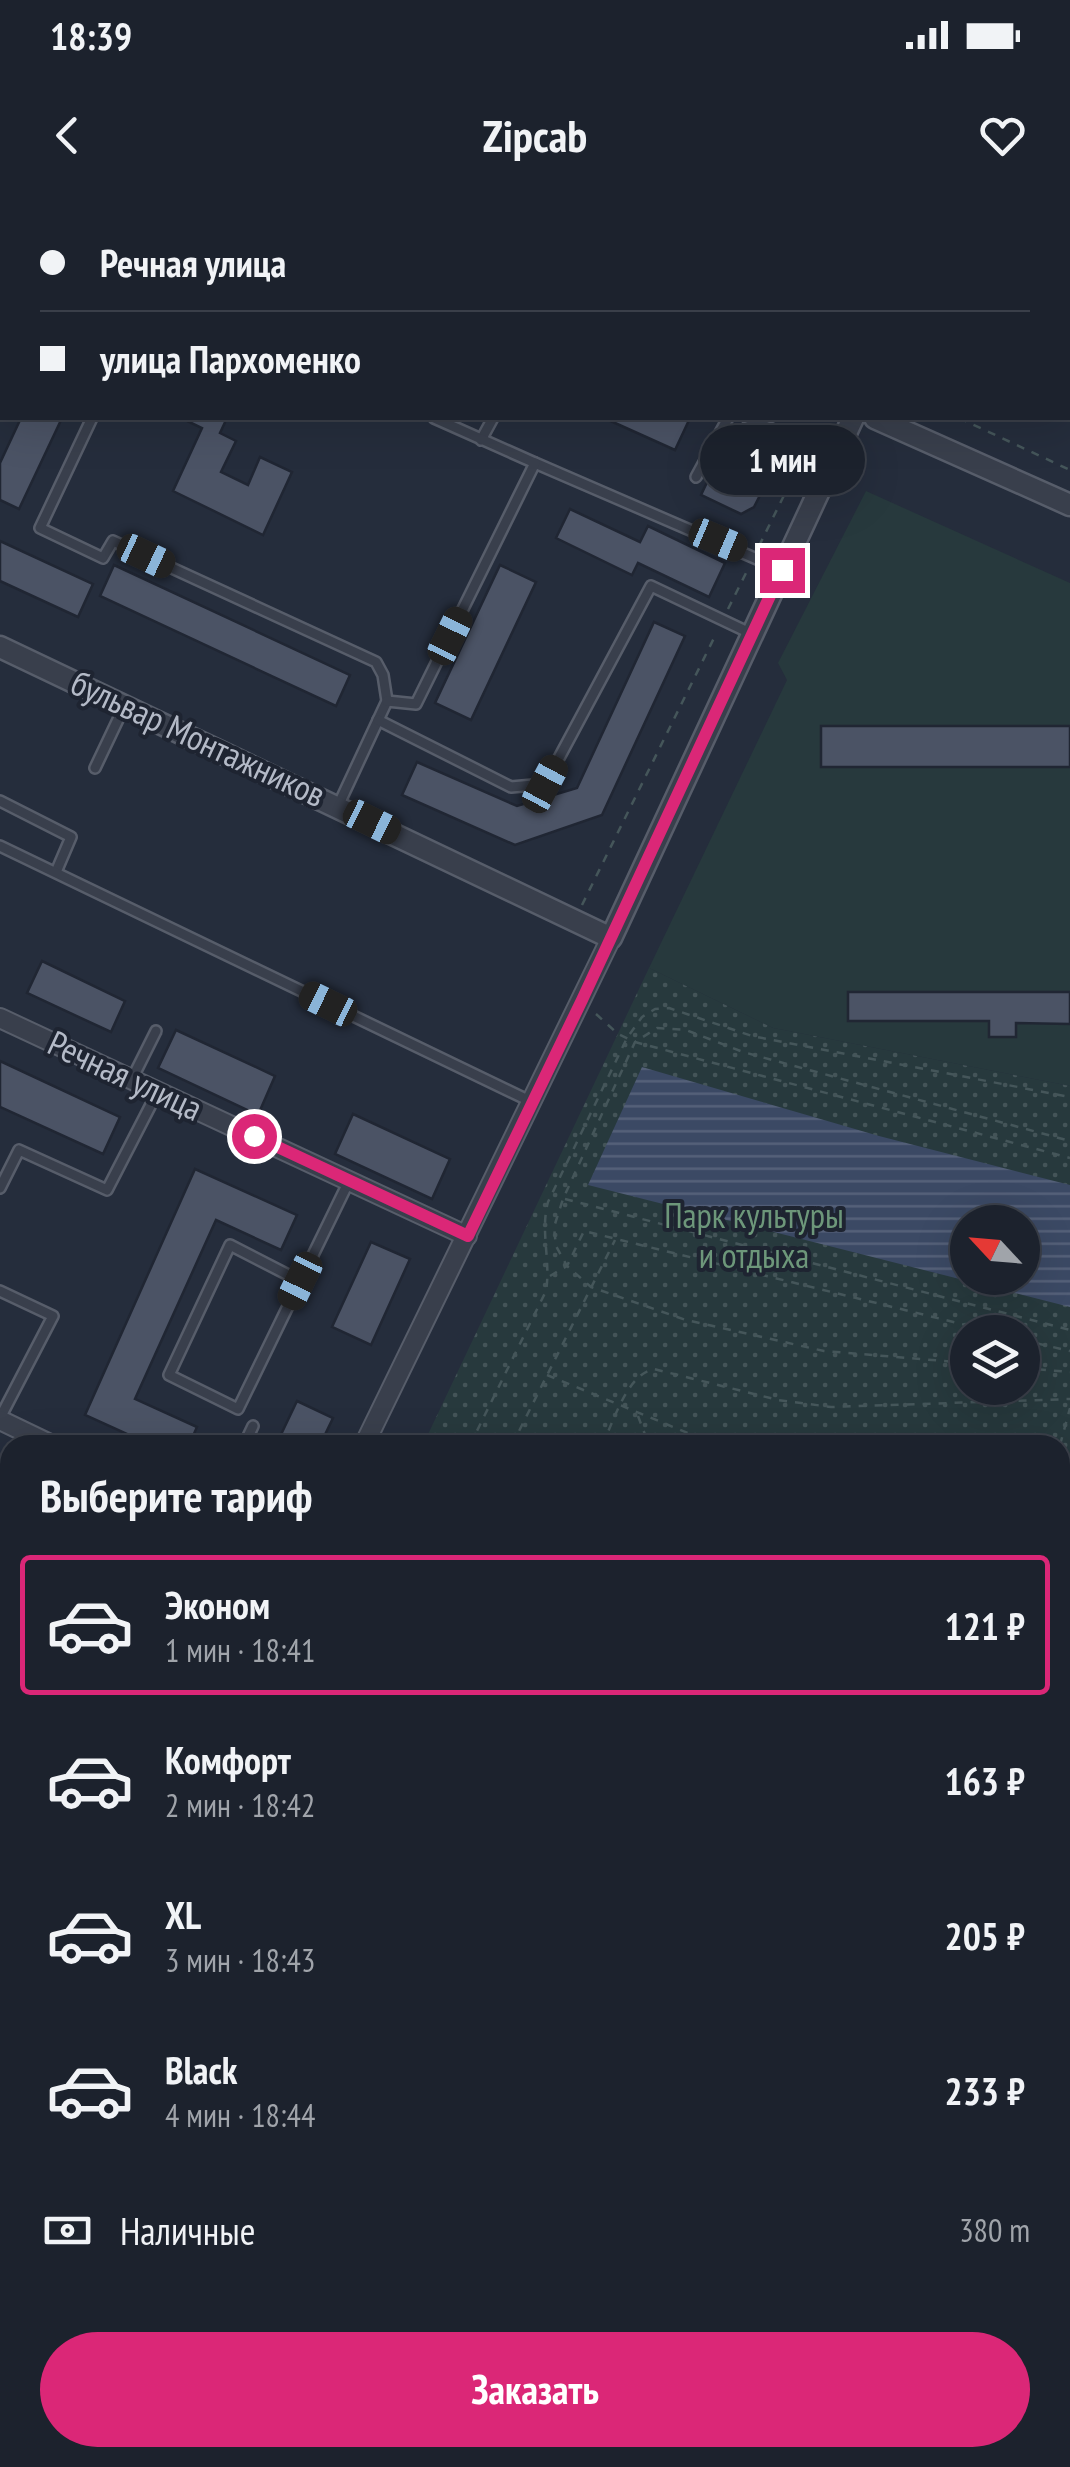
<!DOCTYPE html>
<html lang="ru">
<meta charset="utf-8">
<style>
:root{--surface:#1c222d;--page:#292f39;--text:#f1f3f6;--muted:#a0a4aa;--line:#3a3f49;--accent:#db2777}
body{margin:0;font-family:"PT Sans Narrow",sans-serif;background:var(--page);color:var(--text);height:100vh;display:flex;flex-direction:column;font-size:38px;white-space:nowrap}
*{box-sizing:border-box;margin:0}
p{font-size:32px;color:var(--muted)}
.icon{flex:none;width:55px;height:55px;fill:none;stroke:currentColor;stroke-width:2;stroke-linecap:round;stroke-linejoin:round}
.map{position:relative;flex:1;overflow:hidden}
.panel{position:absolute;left:0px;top:1235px;width:1070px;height:1032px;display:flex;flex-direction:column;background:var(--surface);border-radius:30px 30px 0 0;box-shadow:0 10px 40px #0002,0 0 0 2px var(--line)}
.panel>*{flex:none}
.guide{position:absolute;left:0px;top:0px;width:1070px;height:220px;box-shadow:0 10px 40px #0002,0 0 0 2px var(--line);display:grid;align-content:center;height:220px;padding:0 40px;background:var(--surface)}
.needle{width:65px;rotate:296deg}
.tools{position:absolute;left:950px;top:1005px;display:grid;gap:20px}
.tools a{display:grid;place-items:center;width:90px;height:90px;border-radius:50%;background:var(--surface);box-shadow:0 10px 40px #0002,0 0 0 2px var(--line);font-size:50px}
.end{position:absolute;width:45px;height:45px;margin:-22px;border:12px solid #db2777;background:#fff;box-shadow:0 0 0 5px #fff}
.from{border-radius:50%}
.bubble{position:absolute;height:70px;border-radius:35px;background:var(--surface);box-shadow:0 10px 40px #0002,0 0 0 2px var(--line);font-size:32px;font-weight:700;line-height:70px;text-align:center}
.car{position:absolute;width:30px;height:60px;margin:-30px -15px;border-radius:12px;box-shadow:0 0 8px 2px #0007;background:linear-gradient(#222 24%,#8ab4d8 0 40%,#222 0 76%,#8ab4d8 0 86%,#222 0)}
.guide b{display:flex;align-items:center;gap:35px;height:95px;font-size:38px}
.guide b+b{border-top:2px solid var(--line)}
.guide i{width:25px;height:25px;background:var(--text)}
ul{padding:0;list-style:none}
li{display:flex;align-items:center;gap:30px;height:140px;margin:0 20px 15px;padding:0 20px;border:5px solid transparent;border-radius:10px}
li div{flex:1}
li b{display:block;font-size:38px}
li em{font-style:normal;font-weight:700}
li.selected{border-color:var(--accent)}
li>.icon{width:90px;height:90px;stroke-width:1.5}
h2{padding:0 40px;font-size:45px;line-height:120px}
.pay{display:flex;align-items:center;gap:25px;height:110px;padding:0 40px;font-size:38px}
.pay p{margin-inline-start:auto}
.button{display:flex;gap:20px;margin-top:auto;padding:20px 40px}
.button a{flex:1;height:115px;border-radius:60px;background:var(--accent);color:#fff;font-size:40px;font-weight:700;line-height:115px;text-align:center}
.status{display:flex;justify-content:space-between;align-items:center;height:70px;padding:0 50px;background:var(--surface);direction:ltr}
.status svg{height:28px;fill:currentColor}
header{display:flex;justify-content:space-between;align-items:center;height:130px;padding:0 40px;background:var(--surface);font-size:45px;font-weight:700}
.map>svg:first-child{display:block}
.medical{fill:#33303e}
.grass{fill:#27393d}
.park{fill:url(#park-dots);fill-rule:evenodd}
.water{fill:url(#water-rules);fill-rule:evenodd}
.building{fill:#4b5365;stroke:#202633;stroke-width:2.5}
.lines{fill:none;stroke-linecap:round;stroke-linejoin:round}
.service-casing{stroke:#575d6a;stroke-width:14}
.minor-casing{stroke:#575d6a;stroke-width:22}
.tertiary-casing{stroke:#575d6a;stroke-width:25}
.secondary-casing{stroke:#575d6a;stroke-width:30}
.path{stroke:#45565a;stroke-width:2.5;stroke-dasharray:8 8;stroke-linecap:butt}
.service{stroke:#393f4c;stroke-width:9}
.minor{stroke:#393f4c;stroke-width:18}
.tertiary{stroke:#393f4c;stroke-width:20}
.secondary{stroke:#474e5f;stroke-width:25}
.route{stroke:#db2777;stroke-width:12}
.labels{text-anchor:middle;stroke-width:8;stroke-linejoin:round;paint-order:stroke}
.street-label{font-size:35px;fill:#b4bac7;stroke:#1e2431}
.park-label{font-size:35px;fill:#6d977a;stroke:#1e2431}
</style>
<div class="status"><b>18:39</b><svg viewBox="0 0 49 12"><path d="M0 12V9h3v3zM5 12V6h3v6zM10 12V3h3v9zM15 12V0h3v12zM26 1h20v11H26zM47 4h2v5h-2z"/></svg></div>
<header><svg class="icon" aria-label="back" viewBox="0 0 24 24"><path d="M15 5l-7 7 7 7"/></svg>Zipcab<svg class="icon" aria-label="heart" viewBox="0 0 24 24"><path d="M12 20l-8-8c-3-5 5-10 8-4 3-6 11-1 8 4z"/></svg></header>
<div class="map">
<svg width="1070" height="2267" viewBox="0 0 1070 2267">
<defs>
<pattern id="park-dots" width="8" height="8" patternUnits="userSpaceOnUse" patternTransform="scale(2.5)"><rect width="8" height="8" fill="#27393d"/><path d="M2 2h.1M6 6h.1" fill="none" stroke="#445458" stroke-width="1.8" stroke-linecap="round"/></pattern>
<pattern id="water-rules" width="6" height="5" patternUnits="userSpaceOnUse" patternTransform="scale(2.5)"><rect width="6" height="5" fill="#3b4964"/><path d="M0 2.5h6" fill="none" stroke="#556179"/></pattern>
</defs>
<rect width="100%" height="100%" fill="#252d3c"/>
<path class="medical" d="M0,1726L10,1731V1920L0,1915Z"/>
<path class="grass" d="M866,291L1070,383V886L773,828L649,768L787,480L778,463Z"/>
<path class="park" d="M649,768L773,828L1070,886V1822L1060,1817V1245H423ZM968,1022H1022V1078H968ZM968,1132H1022V1188H968Z"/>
<path class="water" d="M642,867L879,936L1070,985V1107L588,985ZM968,1022H1022V1078H968Z"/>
<g class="building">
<path d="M21,218H62L19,309L0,300V263Z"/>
<path d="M181,218H227L220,233L236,241L221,272L248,285L260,257L292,272L263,335L173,291L202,228Z"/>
<path d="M604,218H690L675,250Z"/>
<path d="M728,238L769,257L773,270L754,307L741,314L701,295Z"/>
<path d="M570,309L640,342L648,326L725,363L709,397L638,363L632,375L556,338Z"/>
<path d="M0,341L93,384L78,417L0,381Z"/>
<path d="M114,365L350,475L336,506L100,396Z"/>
<path d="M500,365L536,382L471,520L435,503Z"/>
<path d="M654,422L685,436L602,615L515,645L402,595L417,562L517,606L577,588Z"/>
<rect x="821" y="526" width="249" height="41"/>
<path d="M42,761L125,801L111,832L27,793Z"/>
<path d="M848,792H1070V824L1016,823V837H989V821H848Z"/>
<path d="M176,830L275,876L258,915L158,868Z"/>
<path d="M0,861L120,917L103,954L0,907Z"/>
<path d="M353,914L450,959L432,999L335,954Z"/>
<path d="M195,969L297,1015L281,1050L216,1020L135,1199L197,1227L189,1245H151L85,1215Z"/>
<path d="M371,1042L410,1059L371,1145L332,1127Z"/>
<path d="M297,1201L333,1218L320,1245H276Z"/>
</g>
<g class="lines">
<g class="service-casing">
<g id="service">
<path d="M282,2L284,0"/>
<path d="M92,218L40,328L103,358L113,341L376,462L383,475L387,501L338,606"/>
<path d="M747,218L834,257"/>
<path d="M481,240L493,218"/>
<path d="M535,263L780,369"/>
<path d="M696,277L728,218"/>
<path d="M387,501L416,504L535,263L434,218"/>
<path d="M378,520L511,587L545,584L651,386L752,434"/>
<path d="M95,568L124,507"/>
<path d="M0,601L71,637L56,672"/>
<path d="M0,646L532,902"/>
<path d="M132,879L156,831"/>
<path d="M0,988L19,950L107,990L158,891"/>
<path d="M300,1081L230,1045L169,1175L238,1209L349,981"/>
<path d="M0,1091L53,1116L0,1218"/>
<path d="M244,1245L253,1226"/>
<path d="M8,1709L10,1705"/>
<path d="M1060,1999L1070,2003"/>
<path d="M0,2051L6,2039L10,2041"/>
<path d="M1060,2140L1070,2144"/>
<path d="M0,2165L10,2170"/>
<path d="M1060,2238L1064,2240L1070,2221"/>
<path d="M1060,2248L1064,2240L1070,2243"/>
<path d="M448,2258L468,2267"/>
<path d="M72,2267L77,2258"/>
<path d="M374,2267L378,2258"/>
<path d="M687,2267L692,2258"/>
<path d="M1051,2267L1056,2258"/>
</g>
</g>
<g class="minor-casing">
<g id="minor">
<path d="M609,0L614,2"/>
<path d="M1057,0L1062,2"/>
<path d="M69,2L70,0"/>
<path d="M946,2L947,0"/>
<path d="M0,137L2,132"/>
<path d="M0,818L467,1036"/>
<path d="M0,1220L52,1245"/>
<path d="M364,1245L611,738"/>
<path d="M1060,1889L1070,1893"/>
<path d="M599,2267L604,2258"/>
</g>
</g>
<g class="tertiary-casing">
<g id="tertiary">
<path d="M875,218L1070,305"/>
<path d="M0,447L611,738L853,218"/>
</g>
</g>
<g class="secondary-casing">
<g id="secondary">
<path d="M0,1949L10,1954"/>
<path d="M654,2258L674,2267"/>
</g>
</g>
<g class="path">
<path d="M959,218L1070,270"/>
<path d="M815,234L823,218"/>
<path d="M759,346L802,259"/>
<path d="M728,409L747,371"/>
<path d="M582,705L716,434"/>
<path d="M596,814L618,834L635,842L1070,958"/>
<path d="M565,999L1070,1130"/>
<path d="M550,1076L567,1066L584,1031L994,1132"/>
<path d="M1022,1140L1070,1151"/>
<path d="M968,1163L824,1151L686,1120L591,1087L567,1066L556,1046L554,1027L563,999L635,842L657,828L686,830L743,852L1070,941"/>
<path d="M1022,1168L1070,1172"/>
<path d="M547,1175L717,1245"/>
<path d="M638,1216L649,1245"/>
<path d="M470,1245L546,1091C551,1061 540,1031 548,1002L627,838L642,817L655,809L669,808L752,836L1070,897"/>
<path d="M512,1245L615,1040"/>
<path d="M602,1245C614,1222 626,1175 654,1169L778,1200L831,1207L1070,1199"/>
<path d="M1060,1245L1070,1208"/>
<path d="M1060,1316L1070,1321"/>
<path d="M1060,1351L1070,1347"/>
<path d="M1060,1368L1064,1377L1060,1385"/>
<path d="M1060,1394L1070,1398"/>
<path d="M1060,1438L1070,1435"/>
<path d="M1060,1571L1070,1566"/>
<path d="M1060,1763L1070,1760"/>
<path d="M1060,1847L1070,1851"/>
<path d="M721,2258L741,2267"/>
</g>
<use href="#service" class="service"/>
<use href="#minor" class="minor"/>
<use href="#tertiary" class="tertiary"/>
<use href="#secondary" class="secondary"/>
</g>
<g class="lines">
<path class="route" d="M254,936L468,1036L582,800L782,370"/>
</g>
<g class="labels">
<g class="street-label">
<text transform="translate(198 539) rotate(25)" y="12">бульвар Монтажников</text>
<text transform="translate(125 876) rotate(25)" y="12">Речная улица</text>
</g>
<g class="park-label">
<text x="754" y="1028">Парк культуры<tspan x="754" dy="40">и отдыха</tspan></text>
</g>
</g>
</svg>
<div class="tools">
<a><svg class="needle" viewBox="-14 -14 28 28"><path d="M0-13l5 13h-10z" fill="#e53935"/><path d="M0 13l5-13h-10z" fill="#a0a4aa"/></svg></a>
<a><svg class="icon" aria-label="layers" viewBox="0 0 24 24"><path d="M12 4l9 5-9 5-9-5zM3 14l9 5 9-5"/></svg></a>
</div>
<i class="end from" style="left:254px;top:936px"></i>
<i class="end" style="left:782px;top:370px"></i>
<div class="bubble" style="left:700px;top:225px;width:165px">1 мин</div>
<i class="car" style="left:718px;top:340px;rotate:113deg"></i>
<i class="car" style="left:146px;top:356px;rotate:115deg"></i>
<i class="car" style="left:450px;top:436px;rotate:26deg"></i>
<i class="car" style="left:545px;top:584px;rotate:28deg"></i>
<i class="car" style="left:372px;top:622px;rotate:116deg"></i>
<i class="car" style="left:328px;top:804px;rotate:296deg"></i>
<i class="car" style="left:300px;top:1081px;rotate:206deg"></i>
<div class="guide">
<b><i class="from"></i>Речная улица</b>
<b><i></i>улица Пархоменко</b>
</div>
<section class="panel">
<h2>Выберите тариф</h2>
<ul>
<li class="selected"><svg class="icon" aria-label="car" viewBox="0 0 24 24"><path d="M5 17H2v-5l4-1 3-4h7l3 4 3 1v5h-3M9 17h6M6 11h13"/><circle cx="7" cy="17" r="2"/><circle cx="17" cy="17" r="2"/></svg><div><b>Эконом</b><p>1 мин · 18:41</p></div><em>121 ₽</em></li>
<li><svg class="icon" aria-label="car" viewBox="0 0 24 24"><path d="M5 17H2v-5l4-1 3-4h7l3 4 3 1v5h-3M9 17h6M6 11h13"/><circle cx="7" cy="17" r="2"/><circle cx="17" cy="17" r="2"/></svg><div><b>Комфорт</b><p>2 мин · 18:42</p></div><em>163 ₽</em></li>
<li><svg class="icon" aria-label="car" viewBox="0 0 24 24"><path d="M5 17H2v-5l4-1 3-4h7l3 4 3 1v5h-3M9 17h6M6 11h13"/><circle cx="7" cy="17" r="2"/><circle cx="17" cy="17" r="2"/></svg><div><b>XL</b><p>3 мин · 18:43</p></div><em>205 ₽</em></li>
<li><svg class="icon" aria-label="car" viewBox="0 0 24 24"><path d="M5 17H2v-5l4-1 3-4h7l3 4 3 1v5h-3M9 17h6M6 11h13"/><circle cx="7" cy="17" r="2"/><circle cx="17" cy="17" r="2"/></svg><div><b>Black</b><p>4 мин · 18:44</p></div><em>233 ₽</em></li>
</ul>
<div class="pay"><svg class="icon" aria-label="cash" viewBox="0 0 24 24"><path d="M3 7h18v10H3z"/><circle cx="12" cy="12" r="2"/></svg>Наличные<p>380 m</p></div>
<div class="button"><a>Заказать</a></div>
</section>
</div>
